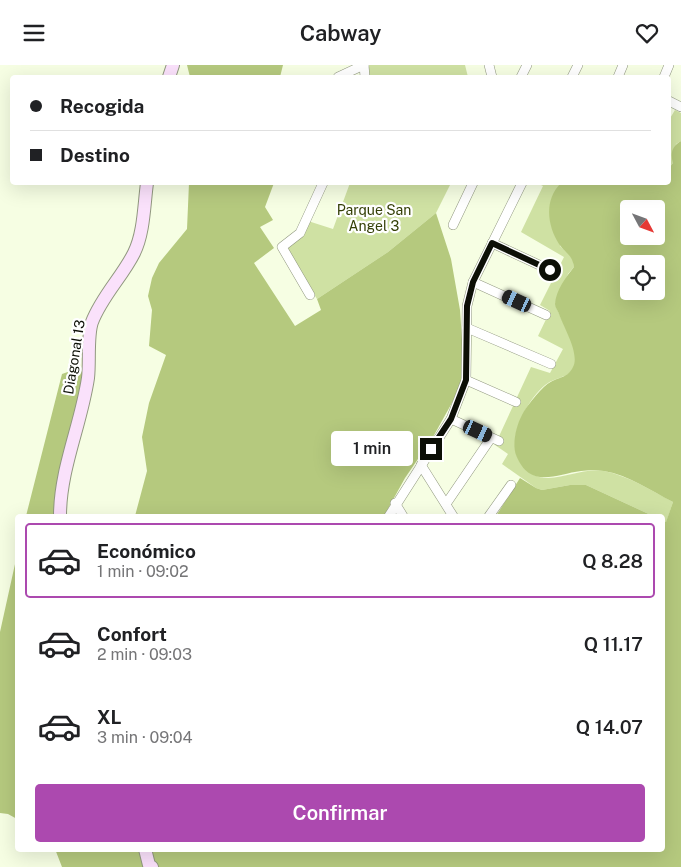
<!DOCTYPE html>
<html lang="es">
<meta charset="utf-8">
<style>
:root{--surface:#fff;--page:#f2f2f2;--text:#202124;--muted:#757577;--line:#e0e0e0;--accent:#ac49af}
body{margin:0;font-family:"Public Sans",sans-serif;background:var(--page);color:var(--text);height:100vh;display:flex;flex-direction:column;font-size:19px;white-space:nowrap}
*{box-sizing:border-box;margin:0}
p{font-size:16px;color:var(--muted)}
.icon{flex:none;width:28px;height:28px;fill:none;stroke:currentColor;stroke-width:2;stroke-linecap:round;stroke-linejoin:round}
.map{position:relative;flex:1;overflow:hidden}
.panel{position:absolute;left:15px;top:449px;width:650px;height:338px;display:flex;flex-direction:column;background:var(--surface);border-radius:5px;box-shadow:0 5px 20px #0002}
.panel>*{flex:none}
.guide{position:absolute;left:10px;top:10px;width:661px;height:110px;border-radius:5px;box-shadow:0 5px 20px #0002;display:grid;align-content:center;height:110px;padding:0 20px;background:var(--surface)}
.needle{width:32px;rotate:131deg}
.controls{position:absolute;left:620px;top:135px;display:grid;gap:10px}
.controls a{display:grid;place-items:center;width:45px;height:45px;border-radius:5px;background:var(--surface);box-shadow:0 5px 20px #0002;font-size:25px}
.end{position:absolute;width:22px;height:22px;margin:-11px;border:6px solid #0c0f06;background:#fff;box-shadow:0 0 0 2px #fff}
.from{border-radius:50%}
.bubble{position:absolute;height:35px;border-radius:5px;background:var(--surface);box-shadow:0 5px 20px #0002;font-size:16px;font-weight:600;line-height:35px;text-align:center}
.car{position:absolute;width:15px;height:30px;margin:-15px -8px;border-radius:6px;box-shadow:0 0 4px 1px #0007;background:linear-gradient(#222 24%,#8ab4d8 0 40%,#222 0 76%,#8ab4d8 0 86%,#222 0)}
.guide b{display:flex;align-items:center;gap:18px;height:48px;font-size:19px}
.guide b+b{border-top:1px solid var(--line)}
.guide i{width:12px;height:12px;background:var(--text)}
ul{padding:9px 0 0;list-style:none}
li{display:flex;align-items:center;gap:15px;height:75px;margin:0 10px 8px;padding:0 10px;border:2px solid transparent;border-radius:5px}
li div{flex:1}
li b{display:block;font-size:19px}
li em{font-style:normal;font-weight:600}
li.on{border-color:var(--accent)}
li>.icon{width:45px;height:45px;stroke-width:1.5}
.action{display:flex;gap:10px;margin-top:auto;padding:10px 20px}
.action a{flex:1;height:58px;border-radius:5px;background:var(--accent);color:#fff;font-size:20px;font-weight:600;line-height:58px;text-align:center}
header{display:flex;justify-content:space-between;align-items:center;height:65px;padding:0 20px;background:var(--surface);font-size:22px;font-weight:600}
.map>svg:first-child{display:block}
.green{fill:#cfe1a3}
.forest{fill:#b5c97e;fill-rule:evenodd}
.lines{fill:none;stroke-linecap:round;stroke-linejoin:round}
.street-casing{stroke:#90977f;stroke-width:10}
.secondary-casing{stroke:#90977f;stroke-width:14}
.street{stroke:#fff;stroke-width:9}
.secondary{stroke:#fae1fb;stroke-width:12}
.route{stroke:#0c0f06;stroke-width:6}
.labels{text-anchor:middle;stroke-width:4.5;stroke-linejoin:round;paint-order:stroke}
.park-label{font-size:14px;fill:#354007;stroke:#fff}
.street-label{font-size:14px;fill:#0c0f06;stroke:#fff}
</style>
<header><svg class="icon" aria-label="menu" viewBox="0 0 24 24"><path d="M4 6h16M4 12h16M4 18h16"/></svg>Cabway<svg class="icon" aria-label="heart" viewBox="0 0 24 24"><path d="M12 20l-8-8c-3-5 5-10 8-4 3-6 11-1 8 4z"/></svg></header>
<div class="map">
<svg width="681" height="802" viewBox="0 0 681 802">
<rect width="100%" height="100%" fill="#f6fee3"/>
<g class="green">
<path d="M369,0H465L468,12H369L368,7Z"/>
<path d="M675,45L681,48V76L676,79L673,98L669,103V55Z"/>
<path d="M350,118H451L436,148L388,187L317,234L286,183L308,156L333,164Z"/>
<path d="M537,118H561L560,181L573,193L574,202L568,209L555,239C559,250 576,282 576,292C575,313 561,310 548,318C530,330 508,369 517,391C521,403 535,414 548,413C568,412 584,403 604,406C629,411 652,426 673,437L666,458L663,456L662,451H653L586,420H570L542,425L536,423L502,399L508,389L495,380L531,302L550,308L563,284L538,271L550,246L540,240L564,192L521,167L543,121Z"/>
</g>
<g class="forest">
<path d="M187,0H283L280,12H190Z"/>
<path d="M681,76V802H62L55,784H662V456L666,457L673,437C651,426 629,410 604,406C597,405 588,405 581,406C556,409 530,425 516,390C512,379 516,361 522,350C526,342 541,323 549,318C558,312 568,313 573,302C580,289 564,263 559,249C558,246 555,242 555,239C556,225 566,212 574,202C572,189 566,189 559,179C547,160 544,135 561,118H669V103L673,98C670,89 672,81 681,76ZM629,144H656V171H629ZM629,199H656V226H629Z"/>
<path d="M189,118H274L265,142L273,155L260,162L274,183L254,198L295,261L321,245L317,234L388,187L436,148L451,194L460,245L463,289L462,313L453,336L433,372L405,413L384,451H135L147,406L142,372L149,338L166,290L149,281L152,245L148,231L152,213L159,198L187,164Z"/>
<path d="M79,303L87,313L66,412V451H26L62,309Z"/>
<path d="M520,413L536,423L542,425L570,420H586L653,451H496Z"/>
<path d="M17,490L18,754H17L8,749L0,748V567Z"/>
</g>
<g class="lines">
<g class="street-casing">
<g id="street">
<path d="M364,0L365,12"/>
<path d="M489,0L492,12"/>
<path d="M338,12L364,0"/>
<path d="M521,12L527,0"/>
<path d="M572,12L578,0"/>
<path d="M618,12L623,0"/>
<path d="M664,12L669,0"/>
<path d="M669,36L681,42"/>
<path d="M453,160L473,118"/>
<path d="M492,178L550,205"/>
<path d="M473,217L546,250"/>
<path d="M310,230L282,182L300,168L323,118"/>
<path d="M467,263L551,299"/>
<path d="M466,315L516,337"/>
<path d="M451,354L499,376"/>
<path d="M421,400L453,451"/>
<path d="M395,438L403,451"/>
<path d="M446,439L491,373"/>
<path d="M389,451L451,354L466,315L467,241L473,217L522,118"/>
<path d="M489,451L511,420"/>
</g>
</g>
<g class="secondary-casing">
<g id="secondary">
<path d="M169,12L173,0"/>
<path d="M60,451C60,404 81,360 88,313C90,298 87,271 92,257C102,231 122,212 134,188C144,168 144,140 147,118"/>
<path d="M145,784L149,800L152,802"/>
</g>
</g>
<use href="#street" class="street"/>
<use href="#secondary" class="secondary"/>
</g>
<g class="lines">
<path class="route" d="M431,384L451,354L466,315L467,241L473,217L492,178L550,205"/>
</g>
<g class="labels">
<g class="park-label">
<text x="374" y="150">Parque San<tspan x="374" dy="16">Angel 3</tspan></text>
</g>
<g class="street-label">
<text transform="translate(74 292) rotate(-81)" y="5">Diagonal 13</text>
</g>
</g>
</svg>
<div class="controls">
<a><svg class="needle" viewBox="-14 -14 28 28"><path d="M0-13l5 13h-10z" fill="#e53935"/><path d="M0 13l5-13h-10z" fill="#757577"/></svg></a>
<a><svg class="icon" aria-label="locate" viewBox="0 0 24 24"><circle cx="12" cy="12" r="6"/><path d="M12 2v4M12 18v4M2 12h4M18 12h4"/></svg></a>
</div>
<i class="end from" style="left:550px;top:205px"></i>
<i class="end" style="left:431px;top:384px"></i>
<div class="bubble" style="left:331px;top:366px;width:82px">1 min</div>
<i class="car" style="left:517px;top:236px;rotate:295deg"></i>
<i class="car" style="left:478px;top:366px;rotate:115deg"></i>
<div class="guide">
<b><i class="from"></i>Recogida</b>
<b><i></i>Destino</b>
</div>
<section class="panel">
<ul>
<li class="on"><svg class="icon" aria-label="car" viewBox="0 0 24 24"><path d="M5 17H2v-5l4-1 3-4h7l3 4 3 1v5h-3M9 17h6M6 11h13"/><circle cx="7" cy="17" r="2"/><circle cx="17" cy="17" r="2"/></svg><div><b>Económico</b><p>1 min · 09:02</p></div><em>Q 8.28</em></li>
<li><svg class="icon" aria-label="car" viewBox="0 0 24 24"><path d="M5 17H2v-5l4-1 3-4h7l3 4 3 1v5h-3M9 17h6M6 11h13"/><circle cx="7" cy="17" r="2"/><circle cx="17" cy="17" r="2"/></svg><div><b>Confort</b><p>2 min · 09:03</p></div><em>Q 11.17</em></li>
<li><svg class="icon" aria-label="car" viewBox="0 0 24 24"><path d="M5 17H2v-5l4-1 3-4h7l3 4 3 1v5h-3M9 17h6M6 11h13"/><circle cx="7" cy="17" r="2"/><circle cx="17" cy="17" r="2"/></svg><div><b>XL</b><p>3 min · 09:04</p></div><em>Q 14.07</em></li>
</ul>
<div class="action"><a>Confirmar</a></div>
</section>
</div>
